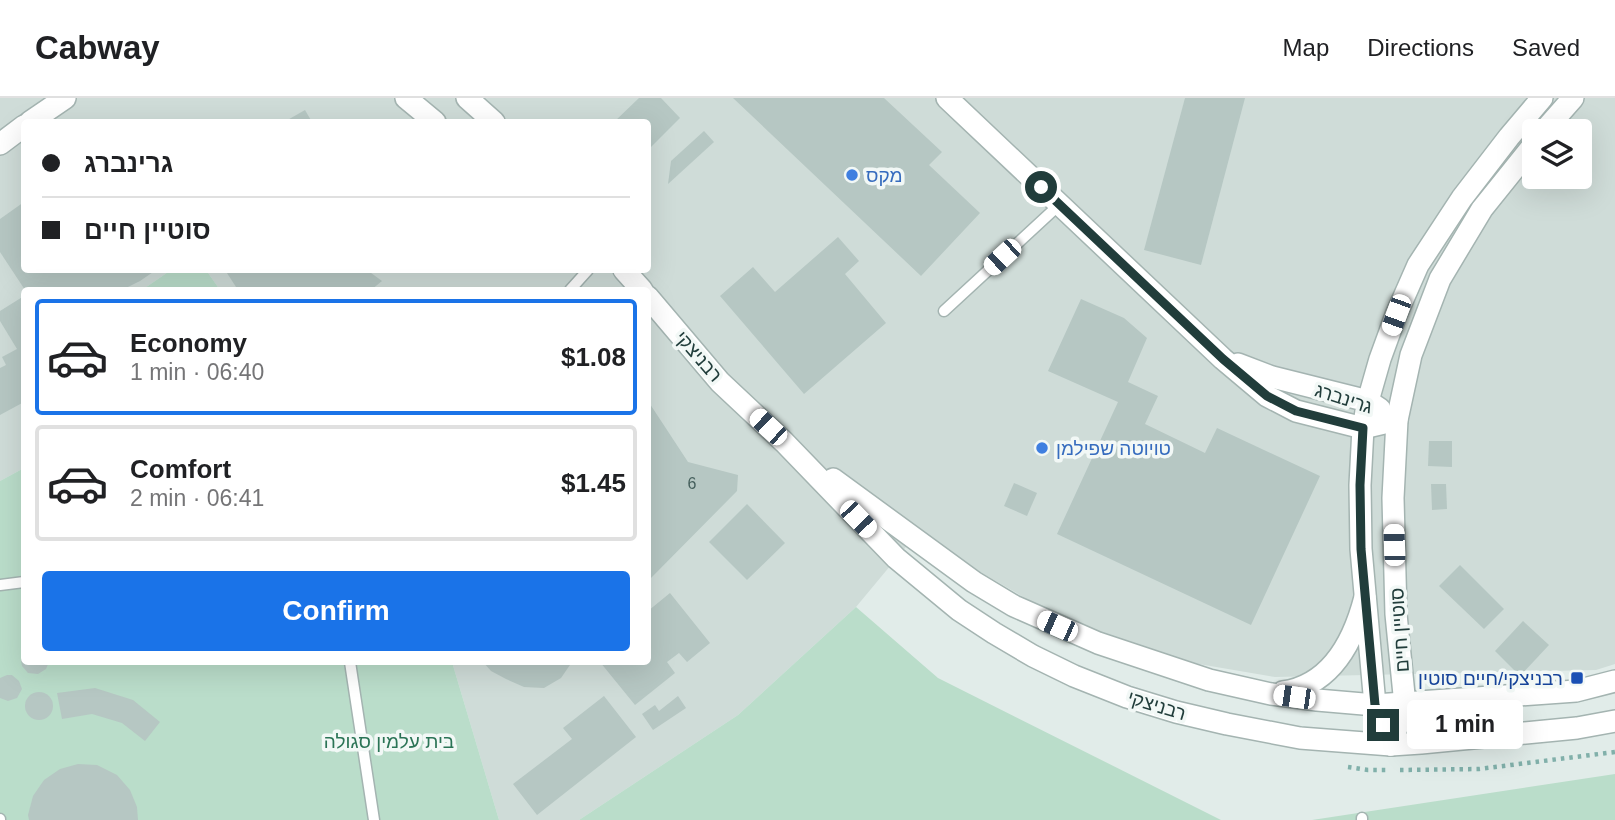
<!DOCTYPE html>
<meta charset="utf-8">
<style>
:root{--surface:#fff;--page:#f2f2f2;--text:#202124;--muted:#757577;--line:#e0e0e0;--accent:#1a73e8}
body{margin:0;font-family:Helvetica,"Noto Sans Hebrew",sans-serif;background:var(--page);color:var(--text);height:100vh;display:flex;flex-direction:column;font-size:26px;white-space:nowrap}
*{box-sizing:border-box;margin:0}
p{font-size:23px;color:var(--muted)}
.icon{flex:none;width:38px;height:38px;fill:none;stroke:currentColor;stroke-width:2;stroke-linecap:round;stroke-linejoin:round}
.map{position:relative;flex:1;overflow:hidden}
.drawer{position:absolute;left:21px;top:189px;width:630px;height:378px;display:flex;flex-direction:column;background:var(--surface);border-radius:7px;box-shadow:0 7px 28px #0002}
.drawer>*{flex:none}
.banner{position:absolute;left:21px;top:21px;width:630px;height:154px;border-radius:7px;box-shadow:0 7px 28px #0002;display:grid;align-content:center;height:154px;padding:0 21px;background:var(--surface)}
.buttons{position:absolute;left:1522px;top:21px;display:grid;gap:14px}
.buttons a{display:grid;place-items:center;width:70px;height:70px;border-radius:7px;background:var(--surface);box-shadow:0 7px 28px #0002;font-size:35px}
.end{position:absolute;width:32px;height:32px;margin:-16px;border:9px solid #213d3b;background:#fff;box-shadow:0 0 0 4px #fff}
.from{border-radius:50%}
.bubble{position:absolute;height:49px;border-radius:7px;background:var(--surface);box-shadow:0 7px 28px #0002;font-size:23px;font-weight:700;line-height:49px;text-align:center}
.car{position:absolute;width:21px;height:42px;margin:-21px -10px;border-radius:9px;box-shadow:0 0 5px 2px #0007;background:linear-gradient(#fff 24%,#345 0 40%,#fff 0 76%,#345 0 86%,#fff 0)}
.banner b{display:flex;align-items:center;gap:24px;height:66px;font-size:26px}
.banner b+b{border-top:2px solid var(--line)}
.banner i{width:18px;height:18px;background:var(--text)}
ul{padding:12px 0 0;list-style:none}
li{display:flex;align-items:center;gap:21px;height:116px;margin:0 14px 10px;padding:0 7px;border:4px solid var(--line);border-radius:7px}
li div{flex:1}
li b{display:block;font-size:26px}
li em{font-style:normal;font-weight:700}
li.active{border-color:var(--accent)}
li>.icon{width:63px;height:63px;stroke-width:1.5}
.cta{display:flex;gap:14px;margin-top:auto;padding:14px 21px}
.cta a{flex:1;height:80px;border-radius:7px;background:var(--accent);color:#fff;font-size:28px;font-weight:700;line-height:80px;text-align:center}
header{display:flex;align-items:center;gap:42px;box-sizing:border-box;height:98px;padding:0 35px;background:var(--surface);border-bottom:2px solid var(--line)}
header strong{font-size:33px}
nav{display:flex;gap:38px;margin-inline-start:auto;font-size:24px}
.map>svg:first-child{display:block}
.built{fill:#cfdcd8;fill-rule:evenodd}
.green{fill:#baddca}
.building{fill:#b6c7c3}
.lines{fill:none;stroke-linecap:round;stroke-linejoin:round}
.service-casing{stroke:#a4b4b1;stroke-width:13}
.minor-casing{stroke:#a4b4b1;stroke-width:24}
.tertiary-casing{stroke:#a4b4b1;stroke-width:24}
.path{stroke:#81b0aa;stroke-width:4.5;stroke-dasharray:3.5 5;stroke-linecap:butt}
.service{stroke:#fff;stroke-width:10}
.minor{stroke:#fff;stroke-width:21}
.tertiary{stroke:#fff;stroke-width:21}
.route{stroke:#213d3b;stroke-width:9}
.shop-dot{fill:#3f7fe0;stroke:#f2f8f6;stroke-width:2.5}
.transit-dot{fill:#1a4fb4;stroke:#f2f8f6;stroke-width:2.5}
.labels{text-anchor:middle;stroke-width:7;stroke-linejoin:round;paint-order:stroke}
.number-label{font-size:16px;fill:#46605d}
.shop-label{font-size:19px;fill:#366cbe;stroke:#f2f8f6;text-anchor:start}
.street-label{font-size:19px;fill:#213d3b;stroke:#f2f8f6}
.transit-label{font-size:19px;fill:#164399;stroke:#f2f8f6;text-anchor:end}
.park-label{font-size:19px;fill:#2b7456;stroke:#f2f8f6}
</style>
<header>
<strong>Cabway</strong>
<nav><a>Map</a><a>Directions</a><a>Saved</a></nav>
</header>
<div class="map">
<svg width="1615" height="722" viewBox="0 0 1615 722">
<rect width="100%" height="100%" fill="#e1ece9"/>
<path class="built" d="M0,0H1615V566L1596,572L1275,579L1181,563L1065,523L982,475L920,432L856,509L738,617L579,722H499L452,564H648V192H220L206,172H648V24H24V172H171L142,192H24V370L0,383ZM1535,33H1580V79H1535Z"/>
<g class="green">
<path d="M171,172H206L220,192H142Z"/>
<path d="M24,370V564H452L499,722H0V383Z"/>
<path d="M856,509L938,580L1221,722H579L738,617Z"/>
<path d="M1615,676V722H1312Z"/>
</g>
<g class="building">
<path d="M639,0H661L680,20L648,52V24H614Z"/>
<path d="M733,0H884L942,54L929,67L980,115L921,178Z"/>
<path d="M1185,0H1245L1201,167L1144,152Z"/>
<path d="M305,12L312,24H284Z"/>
<path d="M704,33L714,44L668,86L671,63Z"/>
<path d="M24,104V172H156L140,183L122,192H25L0,154V121Z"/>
<path d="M838,139L859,163L845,176L886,225L804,296L720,198L753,169L775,194Z"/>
<path d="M225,172H367L382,183L371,192H238Z"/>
<path d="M24,198V304L0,317V270L6,267L2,259L17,251L0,223V213Z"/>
<path d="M1081,201L1124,220L1147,240L1128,284L1158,298L1145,326L1205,355L1217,330L1320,378L1251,527L1057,436L1118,304L1048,273Z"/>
<path d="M648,303L688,364L738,377L737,393L648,483Z"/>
<path d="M1429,343H1452V369L1428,368Z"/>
<path d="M1014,385L1037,395L1027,418L1004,408Z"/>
<path d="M1431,386H1446L1447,411L1432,412Z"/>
<path d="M747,406L785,445L747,482L709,444Z"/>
<path d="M1460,467L1504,511L1484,531L1439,488Z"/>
<path d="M670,495L710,545L687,564L679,555L667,564L675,575L635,607L600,564H648V513Z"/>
<path d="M1523,523L1549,547L1520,578L1495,553Z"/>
<path d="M24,554V564H49L46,571L38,576L28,575L22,568L21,563Z"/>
<path d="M483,564H572L561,580L544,590L524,589L506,581L491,573Z"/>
<path d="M7,577H12L19,583L22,591L17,600L8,603L0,600V580Z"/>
<path d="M95,590L133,602L160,624L145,643L122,625L92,616L62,621L57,595Z"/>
<circle cx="39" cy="608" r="14"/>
<path d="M604,598L636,639L537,717L513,686L572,641L563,630Z"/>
<path d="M678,598L686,610L653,632L642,616L655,607L659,613Z"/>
<path d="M78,666L97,667L117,677L130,692L137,709L138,722H29L28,717L33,698L44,682L60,671Z"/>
</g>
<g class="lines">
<g class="service-casing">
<g id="service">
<path d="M570,192L588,172"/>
<path d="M944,213L1060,106"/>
<path d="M0,487L24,484"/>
<path d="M350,564L374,722"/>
<path d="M1362,720V722"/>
<path d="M0,721V722"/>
</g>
</g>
<g class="minor-casing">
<g id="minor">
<path d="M947,0L1223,261L1267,298L1296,313L1363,330L1397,322"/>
<path d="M1544,33L1573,0"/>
<path d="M1238,266L1272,279L1368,303L1380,311"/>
<path d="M1391,647L1375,607L1361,451L1360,387L1363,330L1368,303L1380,261L1396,217L1418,167L1462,100L1509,39L1542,0"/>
<path d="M1391,647L1405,607L1396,516L1393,400L1397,322L1411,257L1440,181L1482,111L1535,45"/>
</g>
</g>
<g class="tertiary-casing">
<g id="tertiary">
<path d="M406,0L435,24"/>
<path d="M467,0L494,24"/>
<path d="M30,24L65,0"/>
<path d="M0,46L24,28"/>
<path d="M624,172L642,192"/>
<path d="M648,199L720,284L784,344L896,460L959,512L994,535L1033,558L1074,578L1127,599L1176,614L1227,626L1300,640L1391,647L1421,645L1577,630L1615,623"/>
<path d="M833,381L974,484L1014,508L1098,545L1209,582L1271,596L1317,602L1375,607L1576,593L1615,583"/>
<path d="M1283,594C1332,587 1354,542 1365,499"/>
</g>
</g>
<g class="path">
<path d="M1348,669L1368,672H1388"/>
<path d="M1400,672L1479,671L1615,654"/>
</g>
<use href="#service" class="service"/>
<use href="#minor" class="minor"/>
<use href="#tertiary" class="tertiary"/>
</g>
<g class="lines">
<path class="route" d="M1041,89L1223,261L1267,298L1296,313L1363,330L1360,387L1361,451L1375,607L1383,627"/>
</g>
<g class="shop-dot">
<circle cx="852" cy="77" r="7"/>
<circle cx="1042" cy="350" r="7"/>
</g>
<rect class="transit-dot" x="1570" y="573" width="14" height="14" rx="3.5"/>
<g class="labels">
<g class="number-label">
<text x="692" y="391">6</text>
</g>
<g class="shop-label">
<text x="866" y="84">מקס</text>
<text x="1056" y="357">טויוטה שפילמן</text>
</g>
<g class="street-label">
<text transform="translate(699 258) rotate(49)" y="7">רבניצקי</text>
<text transform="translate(1344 300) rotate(18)" y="7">גרינברג</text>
<text transform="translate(1399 532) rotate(-94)" y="7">סוטיין חיים</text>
<text transform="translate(1157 607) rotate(17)" y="7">רבניצקי</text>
</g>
<g class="transit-label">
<text x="1563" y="587">רבניצקי/חיים סוטין</text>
</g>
<g class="park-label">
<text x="389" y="650">בית עלמין סגולה</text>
</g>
</g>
</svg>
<div class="buttons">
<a><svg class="icon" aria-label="layers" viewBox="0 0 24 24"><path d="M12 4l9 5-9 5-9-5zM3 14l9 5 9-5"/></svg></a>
</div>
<i class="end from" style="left:1041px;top:89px"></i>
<i class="end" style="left:1383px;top:627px"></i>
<div class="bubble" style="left:1407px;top:602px;width:116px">1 min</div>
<i class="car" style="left:1002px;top:159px;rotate:227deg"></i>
<i class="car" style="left:1396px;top:217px;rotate:200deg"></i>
<i class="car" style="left:768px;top:329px;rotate:313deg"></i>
<i class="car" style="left:858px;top:421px;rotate:136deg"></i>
<i class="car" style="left:1394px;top:447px;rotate:358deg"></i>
<i class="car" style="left:1057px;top:528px;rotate:294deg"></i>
<i class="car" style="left:1294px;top:599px;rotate:278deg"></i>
<div class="banner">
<b><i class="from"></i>גרינברג</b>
<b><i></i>סוטיין חיים</b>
</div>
<section class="drawer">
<ul>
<li class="active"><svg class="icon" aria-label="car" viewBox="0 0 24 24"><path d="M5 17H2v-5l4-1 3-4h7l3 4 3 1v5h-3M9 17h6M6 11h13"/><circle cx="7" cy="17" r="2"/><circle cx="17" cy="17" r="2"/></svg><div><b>Economy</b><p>1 min · 06:40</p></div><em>$1.08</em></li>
<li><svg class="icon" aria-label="car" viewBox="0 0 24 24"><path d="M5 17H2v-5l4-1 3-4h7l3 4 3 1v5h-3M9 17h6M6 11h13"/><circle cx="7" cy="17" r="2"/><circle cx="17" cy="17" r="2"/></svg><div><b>Comfort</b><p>2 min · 06:41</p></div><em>$1.45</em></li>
</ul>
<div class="cta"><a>Confirm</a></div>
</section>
</div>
